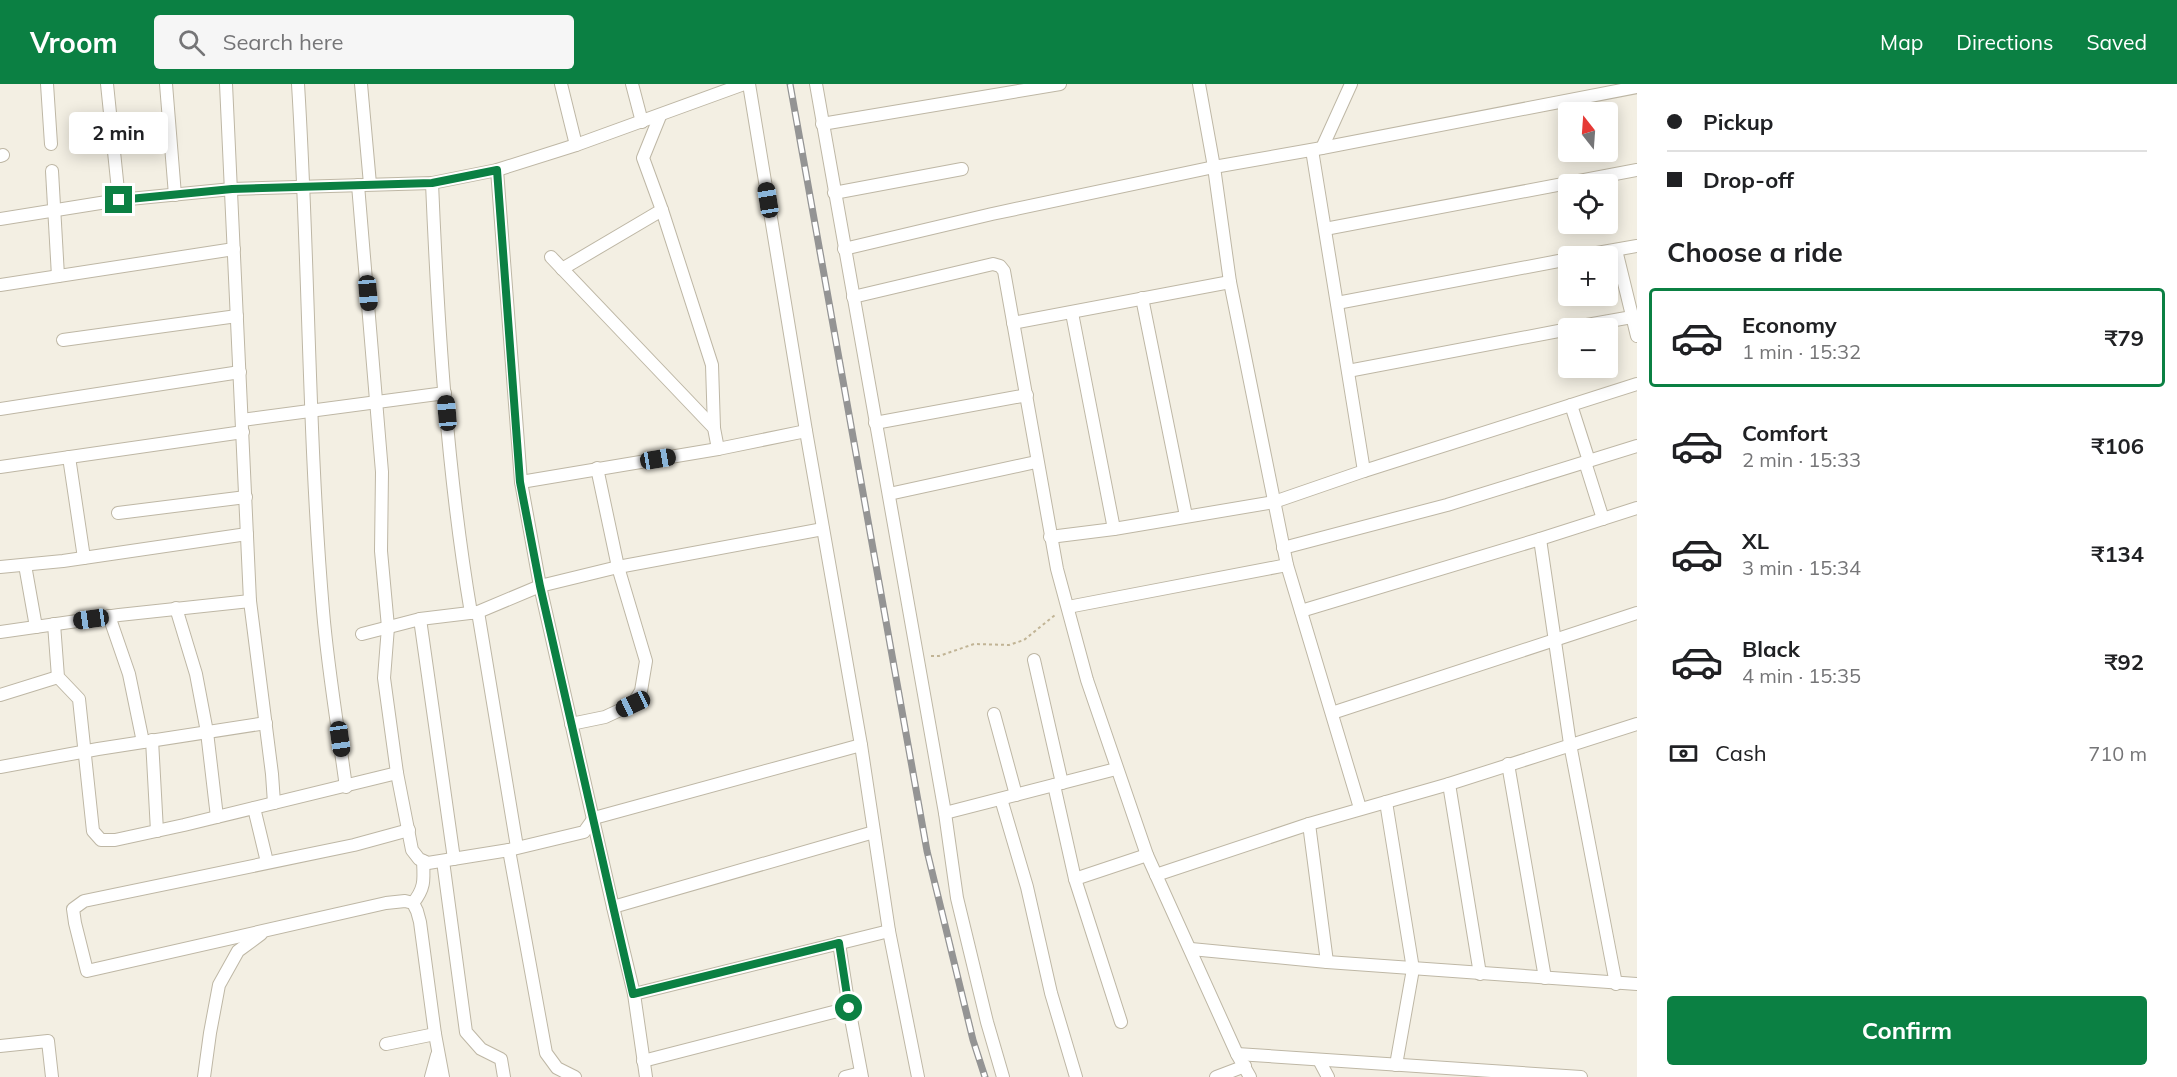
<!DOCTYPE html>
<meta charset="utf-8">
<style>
:root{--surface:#fff;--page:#f6f6f6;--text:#202124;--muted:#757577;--line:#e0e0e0;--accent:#0b8043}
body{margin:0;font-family:Mulish,sans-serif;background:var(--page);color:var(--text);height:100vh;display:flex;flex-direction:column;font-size:22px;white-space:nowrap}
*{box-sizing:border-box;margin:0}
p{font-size:20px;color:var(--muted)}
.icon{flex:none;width:33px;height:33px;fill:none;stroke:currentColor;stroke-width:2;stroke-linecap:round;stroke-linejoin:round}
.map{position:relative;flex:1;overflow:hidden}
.drawer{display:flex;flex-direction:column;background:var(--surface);width:540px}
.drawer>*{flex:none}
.guide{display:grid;align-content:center;height:132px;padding:0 30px;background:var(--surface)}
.needle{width:39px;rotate:343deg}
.controls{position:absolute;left:1558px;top:18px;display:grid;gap:12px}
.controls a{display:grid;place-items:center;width:60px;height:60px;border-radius:6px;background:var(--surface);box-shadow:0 3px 15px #0003;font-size:30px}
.end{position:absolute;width:27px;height:27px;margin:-14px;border:8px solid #0b8043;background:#fff;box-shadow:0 0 0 3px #fff}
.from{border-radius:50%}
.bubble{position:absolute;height:42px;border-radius:6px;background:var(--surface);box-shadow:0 3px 15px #0003;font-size:20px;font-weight:700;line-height:42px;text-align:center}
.car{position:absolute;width:18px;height:36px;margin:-18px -9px;border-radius:8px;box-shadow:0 0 4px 2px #0007;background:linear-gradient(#222 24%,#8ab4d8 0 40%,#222 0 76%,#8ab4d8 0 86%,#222 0)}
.guide b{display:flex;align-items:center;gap:21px;height:57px;font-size:22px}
.guide b+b{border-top:2px solid var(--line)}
.guide i{width:15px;height:15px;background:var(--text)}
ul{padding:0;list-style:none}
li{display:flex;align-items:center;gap:18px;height:99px;margin:0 12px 9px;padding:0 18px;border:3px solid transparent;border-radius:6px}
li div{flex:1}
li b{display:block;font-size:22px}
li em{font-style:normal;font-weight:700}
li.active{border-color:var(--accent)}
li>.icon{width:54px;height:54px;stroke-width:1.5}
h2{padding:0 30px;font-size:27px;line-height:72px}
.pay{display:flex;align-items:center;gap:15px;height:66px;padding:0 30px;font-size:22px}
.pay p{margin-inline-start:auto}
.action{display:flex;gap:12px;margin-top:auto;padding:12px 30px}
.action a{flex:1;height:69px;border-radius:6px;background:var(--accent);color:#fff;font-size:24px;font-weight:700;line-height:69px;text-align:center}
header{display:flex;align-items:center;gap:36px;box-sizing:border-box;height:84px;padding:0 30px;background:var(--accent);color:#fff}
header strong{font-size:28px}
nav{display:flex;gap:33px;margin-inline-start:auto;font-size:21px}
.search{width:420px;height:54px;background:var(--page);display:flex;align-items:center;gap:15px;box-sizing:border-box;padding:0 21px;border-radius:6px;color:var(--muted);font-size:22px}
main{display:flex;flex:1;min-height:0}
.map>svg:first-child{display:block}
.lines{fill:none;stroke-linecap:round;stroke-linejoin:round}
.minor-casing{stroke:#beb7a5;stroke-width:14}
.path{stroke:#c1b495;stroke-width:2;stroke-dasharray:3 3;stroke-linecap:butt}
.minor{stroke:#fff;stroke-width:12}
.rail-casing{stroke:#949494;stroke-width:7}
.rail{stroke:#fff;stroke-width:4.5;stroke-dasharray:14;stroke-linecap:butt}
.route{stroke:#0b8043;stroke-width:8}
</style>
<header>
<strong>Vroom</strong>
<div class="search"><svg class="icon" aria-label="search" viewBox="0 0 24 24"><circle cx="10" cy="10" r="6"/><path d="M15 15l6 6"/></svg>Search here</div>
<nav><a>Map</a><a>Directions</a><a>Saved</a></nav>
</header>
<main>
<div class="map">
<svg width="1637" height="993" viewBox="0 0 1637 993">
<rect width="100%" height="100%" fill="#f3efe3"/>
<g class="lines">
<g class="minor-casing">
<g id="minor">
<path d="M47,0L51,60"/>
<path d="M107,0L119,116"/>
<path d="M166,0L175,111"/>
<path d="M226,0L250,517L272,690L274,719"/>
<path d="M298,0C309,175 308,352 323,527C328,586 338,644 346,703"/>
<path d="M361,0L370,100"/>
<path d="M561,0L576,61"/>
<path d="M632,0L642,38"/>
<path d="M749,0L806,347L861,661L889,847L918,993"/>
<path d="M816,0L945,729L957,814L987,938L1003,993"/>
<path d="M1199,0L1214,83L1230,198L1287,481L1360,724"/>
<path d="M660,32L643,74L662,126L712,281L714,344"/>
<path d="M822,40L1060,0"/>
<path d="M1322,64L1351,0"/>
<path d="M1312,66L1364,387"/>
<path d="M0,72L3,71"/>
<path d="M497,86L521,398L540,502L613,823L874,748"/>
<path d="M52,87L58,192"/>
<path d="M432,99C438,242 447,387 471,529"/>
<path d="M358,101L382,388L381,467L388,543L384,594L397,689L412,766L419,775L428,779L509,766L584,748L594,734L861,661"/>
<path d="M834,109L962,85"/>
<path d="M0,135L119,116L232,105L432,99L497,86L576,61L744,0"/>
<path d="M1325,145L1637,86"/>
<path d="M844,165L992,130L1214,83L1322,64L1637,3"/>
<path d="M1616,166L1637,252"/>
<path d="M1580,172L1637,162"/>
<path d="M551,173L714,344L718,365"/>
<path d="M562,185L662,126"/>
<path d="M0,201L234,165"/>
<path d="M853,213L993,180L1000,182L1004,187L1057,485L1087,596L1147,771L1237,970L1250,993"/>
<path d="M1142,214L1186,432"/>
<path d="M1337,219L1569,175"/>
<path d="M1072,229L1114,445"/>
<path d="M1013,239L1230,198"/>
<path d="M1570,244L1632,233"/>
<path d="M63,256L237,232"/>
<path d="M1348,287L1569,245"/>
<path d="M1571,321L1589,377"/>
<path d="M0,325L240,288"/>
<path d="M242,336L445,309"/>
<path d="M875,339L1027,311"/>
<path d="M69,373L84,474"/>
<path d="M1585,378L1603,435"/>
<path d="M0,383L243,348"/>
<path d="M521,398L718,365L806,347"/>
<path d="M889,410L1036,378"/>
<path d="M118,429L246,413"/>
<path d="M1050,453L1114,445L1274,418L1364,387L1637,300"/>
<path d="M1540,455L1570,660L1616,900"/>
<path d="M1283,464L1447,421L1637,362"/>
<path d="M25,481L36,543"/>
<path d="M0,483L63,477L247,450"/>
<path d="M1068,523L1287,481"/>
<path d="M176,524L196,590L207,648L217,733"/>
<path d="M1301,527L1540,455L1637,424"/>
<path d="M478,528L517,763"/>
<path d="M109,532L129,590L143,658"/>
<path d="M420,535L454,775"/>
<path d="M54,540L58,593L79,615L93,747L101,756H115L184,741L397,689"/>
<path d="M0,548L119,531L250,517"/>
<path d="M362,550L420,535L478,528L540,502L618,483L823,445"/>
<path d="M1034,576L1062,699"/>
<path d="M0,611L58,593"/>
<path d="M1332,629L1637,529"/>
<path d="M994,630L1016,711"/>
<path d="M571,640L605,633L633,620L641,607L646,577L618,483L597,384"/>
<path d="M152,656L157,747"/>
<path d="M1508,680L1545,894"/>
<path d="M0,683L98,665L266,639"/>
<path d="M1449,700L1480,890"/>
<path d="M1054,701L1075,795L1121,938"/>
<path d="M1001,715L1027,803L1051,909L1076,993"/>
<path d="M1386,718L1413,885L1396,981"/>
<path d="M254,724L267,778"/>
<path d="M945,729L1116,685"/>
<path d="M1309,740L1327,878"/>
<path d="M409,746L354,761L84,817L73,825L75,839L87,887L386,819L405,817L413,819L417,827L420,838L435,950L443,993"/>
<path d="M509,766L546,969L557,984L575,993"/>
<path d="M443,777L466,948L481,965L501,975L504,993"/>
<path d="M1156,791L1309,740L1449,700L1637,640"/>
<path d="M1075,795L1147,771"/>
<path d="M413,819C425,804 424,796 423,777"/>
<path d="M613,823L634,910L646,993"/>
<path d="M839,859L849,924L862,993"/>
<path d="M1191,865L1327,878L1637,900"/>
<path d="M634,910L889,847"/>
<path d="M386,960L435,950"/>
<path d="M0,962L48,957L52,993"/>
<path d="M1237,970L1581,993"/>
<path d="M1319,976L1328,993"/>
<path d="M643,977L849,924"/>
<path d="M204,993L210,949L219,901L238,867L261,850"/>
<path d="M431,993L437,971"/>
<path d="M845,993L861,989"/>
<path d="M1216,993L1245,982"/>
</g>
</g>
<path class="path" d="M931,572H939L974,560L1009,561L1024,556L1055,531"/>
<use href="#minor" class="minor"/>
<g class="rail-casing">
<path id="rail" d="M790,0L927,767L973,956L985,993"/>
</g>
<use href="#rail" class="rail"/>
</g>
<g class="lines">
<path class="route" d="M119,116L232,105L432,99L497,86L520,398L540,502L633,910L839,859L849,924"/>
</g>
</svg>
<div class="controls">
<a><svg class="needle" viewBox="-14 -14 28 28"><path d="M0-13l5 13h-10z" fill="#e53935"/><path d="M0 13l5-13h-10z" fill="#757577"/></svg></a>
<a><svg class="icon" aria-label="locate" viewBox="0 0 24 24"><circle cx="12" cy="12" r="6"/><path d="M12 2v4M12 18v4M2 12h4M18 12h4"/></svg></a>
<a>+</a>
<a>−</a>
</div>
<i class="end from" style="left:849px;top:924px"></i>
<i class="end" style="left:119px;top:116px"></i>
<div class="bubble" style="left:69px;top:28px;width:99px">2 min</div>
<i class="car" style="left:768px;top:116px;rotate:351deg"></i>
<i class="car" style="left:368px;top:209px;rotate:175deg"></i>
<i class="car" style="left:447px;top:329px;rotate:355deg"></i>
<i class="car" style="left:658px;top:375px;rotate:81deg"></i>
<i class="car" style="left:91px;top:535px;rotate:262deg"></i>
<i class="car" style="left:633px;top:620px;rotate:245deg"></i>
<i class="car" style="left:340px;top:655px;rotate:172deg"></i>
</div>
<section class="drawer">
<div class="guide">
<b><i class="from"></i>Pickup</b>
<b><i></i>Drop-off</b>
</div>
<h2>Choose a ride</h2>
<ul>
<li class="active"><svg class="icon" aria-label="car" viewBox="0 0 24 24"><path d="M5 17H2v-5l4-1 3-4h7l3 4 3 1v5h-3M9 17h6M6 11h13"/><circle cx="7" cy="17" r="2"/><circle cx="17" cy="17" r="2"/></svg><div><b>Economy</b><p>1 min · 15:32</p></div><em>₹79</em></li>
<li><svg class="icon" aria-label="car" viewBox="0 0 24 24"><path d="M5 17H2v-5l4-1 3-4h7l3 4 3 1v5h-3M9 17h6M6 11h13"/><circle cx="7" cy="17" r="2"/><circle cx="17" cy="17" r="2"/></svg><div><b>Comfort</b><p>2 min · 15:33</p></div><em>₹106</em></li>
<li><svg class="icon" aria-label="car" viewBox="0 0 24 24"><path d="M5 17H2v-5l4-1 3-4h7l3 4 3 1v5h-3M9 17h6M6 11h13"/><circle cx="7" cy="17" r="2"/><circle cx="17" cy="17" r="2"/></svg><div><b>XL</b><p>3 min · 15:34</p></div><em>₹134</em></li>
<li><svg class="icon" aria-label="car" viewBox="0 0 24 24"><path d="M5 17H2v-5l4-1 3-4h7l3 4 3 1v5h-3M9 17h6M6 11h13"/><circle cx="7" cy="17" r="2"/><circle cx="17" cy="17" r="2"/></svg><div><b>Black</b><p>4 min · 15:35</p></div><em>₹92</em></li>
</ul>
<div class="pay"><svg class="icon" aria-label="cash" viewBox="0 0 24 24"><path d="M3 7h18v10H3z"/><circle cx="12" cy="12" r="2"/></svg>Cash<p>710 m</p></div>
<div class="action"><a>Confirm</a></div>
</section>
</main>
